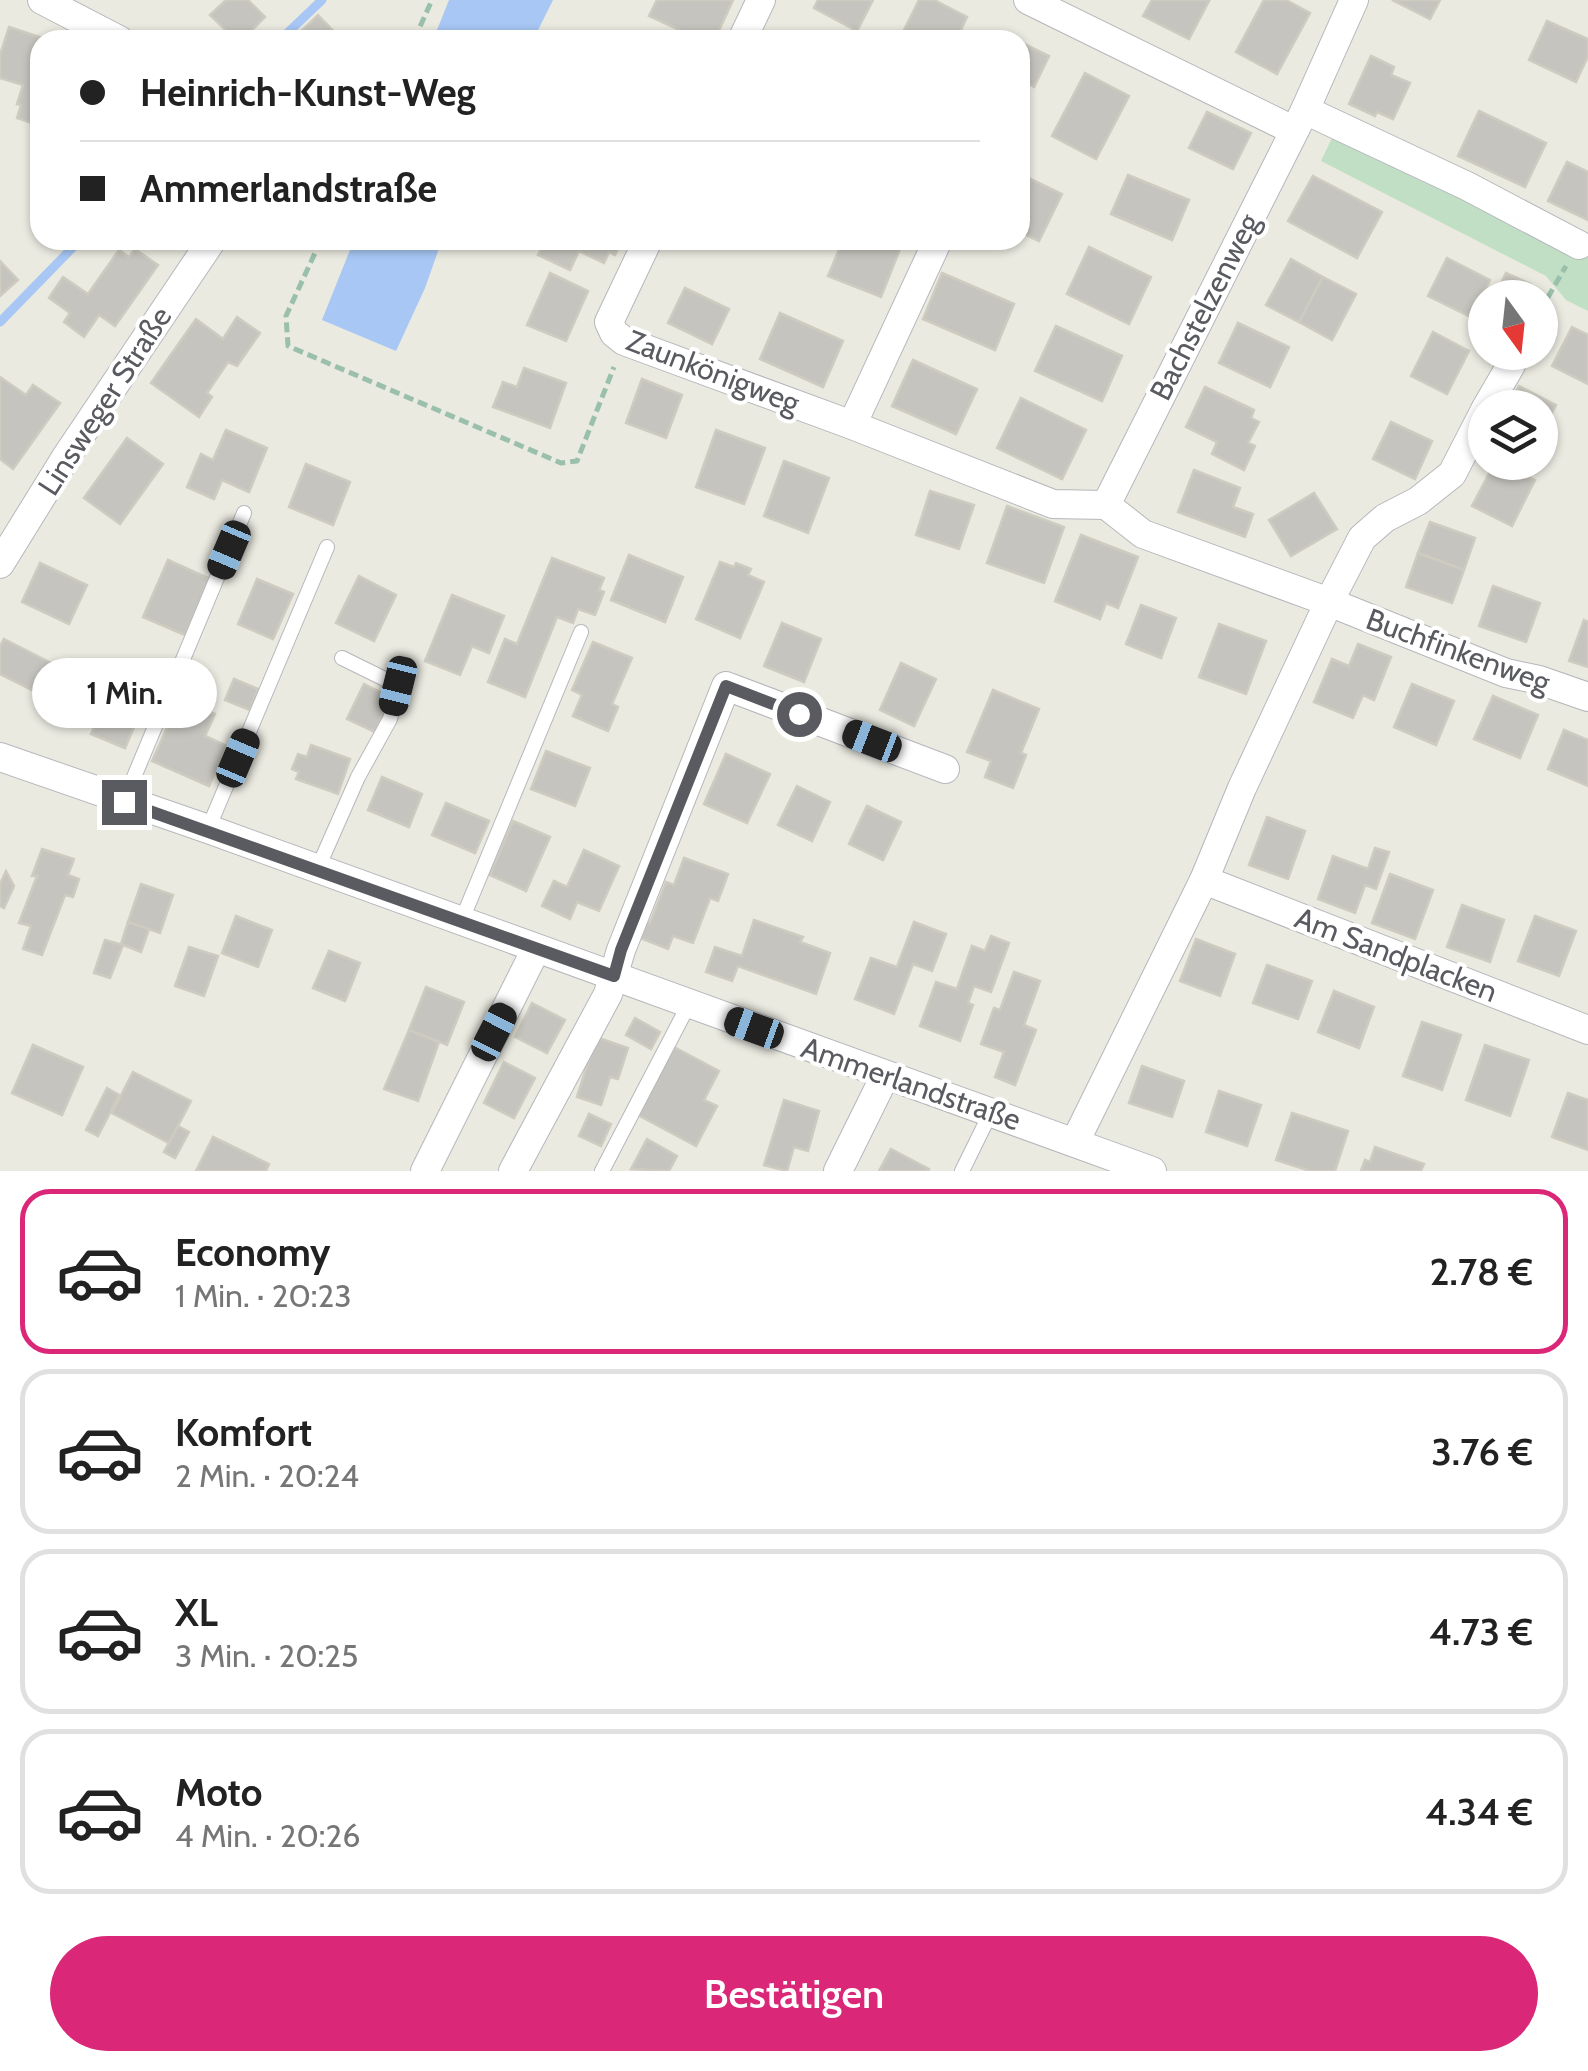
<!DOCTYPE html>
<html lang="de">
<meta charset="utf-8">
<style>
:root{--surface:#fff;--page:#f2f2f2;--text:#222;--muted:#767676;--line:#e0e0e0;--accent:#db2777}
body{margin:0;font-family:Cabin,sans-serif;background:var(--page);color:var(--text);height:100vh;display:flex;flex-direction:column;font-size:38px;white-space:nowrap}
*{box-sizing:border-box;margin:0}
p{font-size:32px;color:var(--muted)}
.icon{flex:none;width:55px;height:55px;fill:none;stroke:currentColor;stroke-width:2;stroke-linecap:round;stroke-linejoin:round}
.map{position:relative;height:1171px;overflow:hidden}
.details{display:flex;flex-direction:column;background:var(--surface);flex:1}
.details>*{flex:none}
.top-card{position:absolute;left:30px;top:30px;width:1000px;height:220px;border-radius:30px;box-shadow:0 2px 8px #0004;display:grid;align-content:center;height:220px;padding:0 50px;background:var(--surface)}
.needle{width:65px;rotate:165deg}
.buttons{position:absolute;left:1468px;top:280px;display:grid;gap:20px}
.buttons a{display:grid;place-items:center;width:90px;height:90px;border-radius:50%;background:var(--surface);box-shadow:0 2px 8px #0004;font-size:50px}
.end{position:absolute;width:45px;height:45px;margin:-22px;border:12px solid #595b60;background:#fff;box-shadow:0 0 0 5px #fff}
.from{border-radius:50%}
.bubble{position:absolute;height:70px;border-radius:35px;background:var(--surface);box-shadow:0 2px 8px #0004;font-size:32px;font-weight:600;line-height:70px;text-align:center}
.car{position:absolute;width:30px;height:60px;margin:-30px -15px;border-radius:12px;box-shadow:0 0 8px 2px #0007;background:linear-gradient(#222 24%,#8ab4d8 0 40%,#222 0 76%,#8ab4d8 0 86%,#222 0)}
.top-card b{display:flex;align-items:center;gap:35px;height:95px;font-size:38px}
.top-card b+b{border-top:2px solid var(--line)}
.top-card i{width:25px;height:25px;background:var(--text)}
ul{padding:18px 0 0;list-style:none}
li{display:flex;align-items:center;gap:30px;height:165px;margin:0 20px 15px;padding:0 30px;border:5px solid var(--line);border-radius:30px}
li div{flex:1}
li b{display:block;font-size:38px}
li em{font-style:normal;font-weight:600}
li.selected{border-color:var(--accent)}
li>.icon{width:90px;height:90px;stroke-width:1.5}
.action{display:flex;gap:20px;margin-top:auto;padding:20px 50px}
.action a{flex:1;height:115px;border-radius:60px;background:var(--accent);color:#fff;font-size:40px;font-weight:600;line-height:115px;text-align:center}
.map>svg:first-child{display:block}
.green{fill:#c0dfc5}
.water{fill:#a8c7f4}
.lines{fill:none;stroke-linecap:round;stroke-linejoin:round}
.stream{stroke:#a8c7f4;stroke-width:9}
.building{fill:#c6c4be;stroke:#ceccc0;stroke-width:2.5}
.service-casing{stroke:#b6b7bc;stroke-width:16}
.minor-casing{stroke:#b6b7bc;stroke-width:30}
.path{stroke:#9ac0ab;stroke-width:5;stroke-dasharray:10 5;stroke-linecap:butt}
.service{stroke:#fff;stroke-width:14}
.minor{stroke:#fff;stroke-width:28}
.route{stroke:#595b60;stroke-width:12}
.labels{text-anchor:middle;stroke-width:8;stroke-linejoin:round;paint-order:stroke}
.street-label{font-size:30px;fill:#595b60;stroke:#fff}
</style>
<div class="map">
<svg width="1588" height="1171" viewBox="0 0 1588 1171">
<rect width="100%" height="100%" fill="#eaeae1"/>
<path class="green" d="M1338,125L1588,236V311L1566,300L1546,276L1321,161Z"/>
<g class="water">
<path d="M449,0H553L533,40H433Z"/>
<path d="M354,240H442L425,288L396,351L322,320Z"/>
</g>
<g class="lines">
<g class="stream">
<path d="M280,40L322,0"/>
<path d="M0,322L80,240"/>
</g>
</g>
<g class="building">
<path d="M226,0H248L265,17L242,40H236L210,15Z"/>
<path d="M657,0H733L717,35L714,33L711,40H701L649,16Z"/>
<path d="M818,0H873L857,31L814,8Z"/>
<path d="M919,0H934L967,17L956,40H899Z"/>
<path d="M1152,0H1206L1209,1L1189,39L1143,16Z"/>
<path d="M1264,0H1286L1310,13L1277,74L1236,52Z"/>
<path d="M1392,0H1440L1430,19Z"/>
<path d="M318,15L342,40H292Z"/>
<path d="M1547,21L1588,39V56L1576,82L1529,60Z"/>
<path d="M9,27L40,37L33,57L40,60V126L17,118L21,105L17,104L23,85L0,78V55Z"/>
<path d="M1020,42L1049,56L1034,87L1029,84L1020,103Z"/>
<path d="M1371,56L1394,67L1391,75L1410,83L1393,119L1377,112L1375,116L1349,104Z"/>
<path d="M1085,73L1129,96L1096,159L1052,136Z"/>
<path d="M1479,111L1546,143L1525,187L1458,156Z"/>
<path d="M1207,112L1251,133L1233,169L1189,148Z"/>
<path d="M1567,162L1588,172V220L1548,201Z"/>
<path d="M1020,174L1062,194L1039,241L1020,232Z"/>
<path d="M1128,175L1189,200L1172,240L1111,214Z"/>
<path d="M1313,176L1382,212L1357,258L1288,221Z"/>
<path d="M546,240H622L615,255L609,252L604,263L579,251L570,270L538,255Z"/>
<path d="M843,240H878L900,249L881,297L828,276Z"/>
<path d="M1089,247L1151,277L1129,324L1067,294Z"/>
<path d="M135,249L158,265L115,326L99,315L84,337L64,322L70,313L49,298L63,277L88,294L119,250L129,257Z"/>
<path d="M1447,258L1490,280L1471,317L1428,296Z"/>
<path d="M1291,259L1323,277L1299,322L1266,305Z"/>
<path d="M0,261L18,280L0,296Z"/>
<path d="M550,273L588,291L566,341L527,325Z"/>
<path d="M942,273L1014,304L995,350L923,319Z"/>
<path d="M1506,273L1530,284L1524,298L1509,293L1507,298H1494Z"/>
<path d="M1323,277L1356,294L1332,340L1299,322Z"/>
<path d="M685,288L729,309L712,344L668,323Z"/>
<path d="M780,313L843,341L823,387L760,359Z"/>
<path d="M237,317L260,333L237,366L228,362L207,393L212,397L199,417L151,383L196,319L223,339Z"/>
<path d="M1238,323L1289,347L1270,387L1219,363Z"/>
<path d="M1056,326L1122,356L1102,401L1035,371Z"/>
<path d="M1572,327L1588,335V384L1552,366Z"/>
<path d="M1433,332L1469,351L1447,394L1411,376Z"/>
<path d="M913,360L977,389L956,434L892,406Z"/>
<path d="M524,368L566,383L550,428L493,407L503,382L517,387Z"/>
<path d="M0,377L26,395L33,385L60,403L13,469L0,459Z"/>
<path d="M642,379L682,395L666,438L626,423Z"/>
<path d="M1519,386L1556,405L1540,436V408H1508Z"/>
<path d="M1205,387L1254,410L1251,418L1259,422L1248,443L1255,446L1244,470L1212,454L1217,442L1186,427Z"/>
<path d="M1021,398L1086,430L1062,479L997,448Z"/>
<path d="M1391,422L1432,441L1415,479L1373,459Z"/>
<path d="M226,430L267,448L249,492L222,480L214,499L187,487L201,454L213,460Z"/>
<path d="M716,430L765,448L744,504L696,487Z"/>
<path d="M127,438L163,464L120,524L84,498Z"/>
<path d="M784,461L829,478L808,533L764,516Z"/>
<path d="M1495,462L1535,480L1512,526L1472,506Z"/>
<path d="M306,464L350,482L333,525L289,507Z"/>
<path d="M1194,470L1240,488L1233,507L1253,514L1245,537L1178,512Z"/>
<path d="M930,491L974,505L959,549L916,535Z"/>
<path d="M1314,493L1337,529L1291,556L1269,520Z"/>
<path d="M1007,506L1064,527L1044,583L987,563Z"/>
<path d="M1430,522L1475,538L1464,570L1418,553Z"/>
<path d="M1081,535L1138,557L1118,608L1106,603L1100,619L1055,601Z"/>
<path d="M1418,553L1464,570L1452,603L1406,587Z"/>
<path d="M629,555L683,577L665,622L611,600Z"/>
<path d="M552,558L604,578L599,590L604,592L595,615L578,609L573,623L557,617L525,697L488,682L505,639L517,644Z"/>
<path d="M168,560L210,579L185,635L143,617Z"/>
<path d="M720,562L734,567L736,563L751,569L748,575L764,582L740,638L696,619Z"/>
<path d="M40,563L87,585L69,624L22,602Z"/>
<path d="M359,576L396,595L374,641L336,623Z"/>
<path d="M257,579L293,594L273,639L238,624Z"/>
<path d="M1493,586L1540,603L1526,642L1479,626Z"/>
<path d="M452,595L504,616L489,653L472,646L460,675L425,661Z"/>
<path d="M1141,605L1176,618L1161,658L1126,644Z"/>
<path d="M1584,620L1588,622V667L1569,661Z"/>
<path d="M782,623L821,639L804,682L764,666Z"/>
<path d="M1219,624L1266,641L1246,694L1199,677Z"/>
<path d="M4,639L63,669L55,687L41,679L34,691L0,674V646Z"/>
<path d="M593,642L632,658L612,704L618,707L608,731L573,716L582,695L572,690Z"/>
<path d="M1358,644L1391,657L1374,700L1363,695L1353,718L1314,702L1332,659L1349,666Z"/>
<path d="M901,663L936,679L914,726L880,710Z"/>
<path d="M234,679L258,689L250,710L225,700Z"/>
<path d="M364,684L386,695L390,700L375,732L347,719Z"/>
<path d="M1412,684L1454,701L1436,745L1394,727Z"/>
<path d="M993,690L1039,709L1021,753L1026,755L1013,788L985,777L991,761L967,752Z"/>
<path d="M109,692L143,706L125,748L91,734Z"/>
<path d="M1493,696L1538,715L1520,758L1474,739Z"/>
<path d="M180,699L215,714L205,736L227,746L209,786L152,761Z"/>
<path d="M1564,730L1588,740V786L1548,769Z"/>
<path d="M311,745L350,759L338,794L296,779L299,772L292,769L298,754L307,757Z"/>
<path d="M546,751L590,768L575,806L531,789Z"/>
<path d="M726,754L770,774L747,823L704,804Z"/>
<path d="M382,777L422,794L409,827L368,810Z"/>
<path d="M797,786L830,802L812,841L778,825Z"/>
<path d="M446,803L489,821L475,853L432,835Z"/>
<path d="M867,806L901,822L883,860L849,844Z"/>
<path d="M1267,817L1305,831L1288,879L1249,865Z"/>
<path d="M513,821L550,837L526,891L490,875Z"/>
<path d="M1375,848L1389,852L1376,889L1365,885L1355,913L1318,899L1333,856L1368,869Z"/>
<path d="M42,849L74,859L68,875L79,879L73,897L65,895L42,955L23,949L31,926L19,923L37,876H32Z"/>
<path d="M584,850L619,866L599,911L577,902L570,919L542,906L554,881L567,887Z"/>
<path d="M684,858L728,874L718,901L710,898L693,943L673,936L668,949L635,936L641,920L650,923L666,882L674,885Z"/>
<path d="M6,871L14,886L4,908L0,906V884Z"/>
<path d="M1390,874L1433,890L1415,939L1372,923Z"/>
<path d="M141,884L173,895L160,933L128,922Z"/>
<path d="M1462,905L1504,920L1490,962L1447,947Z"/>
<path d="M236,916L272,930L258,967L222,953Z"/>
<path d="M1535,916L1576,931L1559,976L1518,961Z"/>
<path d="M754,920L803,937L800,942L830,953L816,994L738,966L732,981L706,972L715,947L742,956Z"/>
<path d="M128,922L149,929L141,952L121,944Z"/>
<path d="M914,922L946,934L932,971L913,964L894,1014L855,999L871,958L897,967Z"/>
<path d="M991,936L1009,943L991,992L974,986L968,1003L973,1005L960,1041L920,1026L936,982L957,989L972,946L985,951Z"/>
<path d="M1196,939L1235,954L1220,996L1180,981Z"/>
<path d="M105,940L123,945L110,978L94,973Z"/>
<path d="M189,947L218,956L204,996L175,986Z"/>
<path d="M329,951L360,963L345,1001L313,988Z"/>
<path d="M1267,965L1312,981L1298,1019L1253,1003Z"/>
<path d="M1014,972L1040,981L1024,1025L1036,1030L1015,1085L995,1077L1004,1052L981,1044L994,1008L1000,1010Z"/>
<path d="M426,987L464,1002L447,1045L409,1030Z"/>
<path d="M1334,991L1374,1007L1359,1048L1318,1032Z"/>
<path d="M532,1003L565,1020L547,1053L515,1037Z"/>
<path d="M635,1018L660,1032L651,1049L626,1035Z"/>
<path d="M1422,1022L1461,1035L1442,1090L1403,1076Z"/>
<path d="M409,1030L439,1042L418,1101L384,1089Z"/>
<path d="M596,1037L628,1048L618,1079L610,1077L601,1105L577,1097Z"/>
<path d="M33,1045L83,1067L62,1115L12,1093Z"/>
<path d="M1485,1045L1529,1060L1510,1116L1466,1100Z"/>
<path d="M674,1047L719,1071L704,1100L717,1106L696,1146L638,1115Z"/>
<path d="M504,1062L535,1078L514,1118L484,1103Z"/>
<path d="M1142,1066L1184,1081L1172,1117L1129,1103Z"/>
<path d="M133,1072L191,1101L169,1143L112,1113Z"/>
<path d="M107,1088L119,1095L98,1136L86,1130Z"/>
<path d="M1219,1091L1261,1105L1247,1146L1206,1132Z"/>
<path d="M1568,1093L1588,1100V1150L1552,1137Z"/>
<path d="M784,1100L819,1111L808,1151L794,1147L787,1171L764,1165Z"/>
<path d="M1292,1113L1348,1131L1335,1171H1310L1276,1160Z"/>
<path d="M589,1114L611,1124L601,1146L579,1136Z"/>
<path d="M178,1126L189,1132L175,1158L164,1152Z"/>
<path d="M213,1137L269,1164L266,1171H196Z"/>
<path d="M647,1139L677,1156L669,1171L631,1169Z"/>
<path d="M1375,1147L1424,1164L1421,1171H1361L1365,1160L1370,1162Z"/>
<path d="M891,1149L929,1169L928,1171H879Z"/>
</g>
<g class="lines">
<g class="service-casing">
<g id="service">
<path d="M124,801L244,513"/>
<path d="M208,829L327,547"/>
<path d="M317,870L358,777L390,719L399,686L342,658"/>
<path d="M461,922L581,632"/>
<path d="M602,1171L689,1004"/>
<path d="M962,1171L991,1112"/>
</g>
</g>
<g class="minor-casing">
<g id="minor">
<path d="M42,0L119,40"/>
<path d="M1028,0L1293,130"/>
<path d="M742,40L761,0"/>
<path d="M1305,110L1467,186L1579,245"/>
<path d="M648,240L609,322L614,333L624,341L852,425L1053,504L1106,505"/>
<path d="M1486,408L1511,365"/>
<path d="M852,425L938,240"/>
<path d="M1106,505L1305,110L1354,0"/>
<path d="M1106,505L1143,534L1329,602L1506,673L1539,680L1588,697"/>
<path d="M0,564L66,457L212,240"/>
<path d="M0,757L208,829L1152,1171"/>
<path d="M1204,880L1588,1030"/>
<path d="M1075,1142L1204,880L1242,788L1329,602L1362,538L1385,518L1418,501L1452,474L1485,410"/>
<path d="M425,1171L536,949"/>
<path d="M513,1171L608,994L621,950L726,686L945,769"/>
<path d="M838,1171L885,1076"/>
</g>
</g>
<g class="path">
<path d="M414,40L432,0"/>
<path d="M321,240L286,316L288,346L561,463L577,461L614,367"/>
<path d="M1540,311L1566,266"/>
</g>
<use href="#service" class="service"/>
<use href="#minor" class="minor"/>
</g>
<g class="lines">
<path class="route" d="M124,802L614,976L621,950L726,686L799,714"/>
</g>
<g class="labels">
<g class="street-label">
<text transform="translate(1205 307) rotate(-63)" y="10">Bachstelzenweg</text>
<text transform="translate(713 372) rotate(21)" y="10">Zaunkönigweg</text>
<text transform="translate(105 401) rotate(-57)" y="10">Linsweger Straße</text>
<text transform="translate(1458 651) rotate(20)" y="10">Buchfinkenweg</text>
<text transform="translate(1396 955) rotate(21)" y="10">Am Sandplacken</text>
<text transform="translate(911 1084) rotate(19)" y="10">Ammerlandstraße</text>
</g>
</g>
</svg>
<div class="buttons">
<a><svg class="needle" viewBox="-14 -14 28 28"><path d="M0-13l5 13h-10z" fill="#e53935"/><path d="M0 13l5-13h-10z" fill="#767676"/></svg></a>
<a><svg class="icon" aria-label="layers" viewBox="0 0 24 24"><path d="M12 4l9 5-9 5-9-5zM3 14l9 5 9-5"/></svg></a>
</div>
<i class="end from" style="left:799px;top:714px"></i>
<i class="end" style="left:124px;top:802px"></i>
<div class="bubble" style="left:32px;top:658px;width:185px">1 Min.</div>
<i class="car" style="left:229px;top:550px;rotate:203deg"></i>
<i class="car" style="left:398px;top:686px;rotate:194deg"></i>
<i class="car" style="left:872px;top:741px;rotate:291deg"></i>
<i class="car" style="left:238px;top:758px;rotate:23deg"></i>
<i class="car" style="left:754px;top:1028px;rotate:290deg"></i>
<i class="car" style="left:494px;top:1032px;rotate:27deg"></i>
<div class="top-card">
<b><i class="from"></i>Heinrich-Kunst-Weg</b>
<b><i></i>Ammerlandstraße</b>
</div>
</div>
<section class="details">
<ul>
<li class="selected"><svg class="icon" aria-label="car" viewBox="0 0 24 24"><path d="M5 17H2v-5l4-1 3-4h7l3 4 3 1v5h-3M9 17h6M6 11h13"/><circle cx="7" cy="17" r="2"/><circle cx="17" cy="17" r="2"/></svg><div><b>Economy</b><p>1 Min. · 20:23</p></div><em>2.78 €</em></li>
<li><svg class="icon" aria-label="car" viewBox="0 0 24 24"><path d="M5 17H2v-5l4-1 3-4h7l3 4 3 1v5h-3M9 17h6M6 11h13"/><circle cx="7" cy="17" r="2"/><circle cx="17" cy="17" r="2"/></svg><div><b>Komfort</b><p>2 Min. · 20:24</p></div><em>3.76 €</em></li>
<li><svg class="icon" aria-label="car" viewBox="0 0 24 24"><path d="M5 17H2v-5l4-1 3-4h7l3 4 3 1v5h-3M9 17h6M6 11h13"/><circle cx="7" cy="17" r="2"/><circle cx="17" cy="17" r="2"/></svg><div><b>XL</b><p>3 Min. · 20:25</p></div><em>4.73 €</em></li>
<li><svg class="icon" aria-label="car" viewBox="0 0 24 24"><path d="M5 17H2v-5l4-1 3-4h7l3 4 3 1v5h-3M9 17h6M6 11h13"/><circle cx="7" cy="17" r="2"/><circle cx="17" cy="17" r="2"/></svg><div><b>Moto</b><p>4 Min. · 20:26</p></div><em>4.34 €</em></li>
</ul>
<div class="action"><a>Bestätigen</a></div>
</section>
